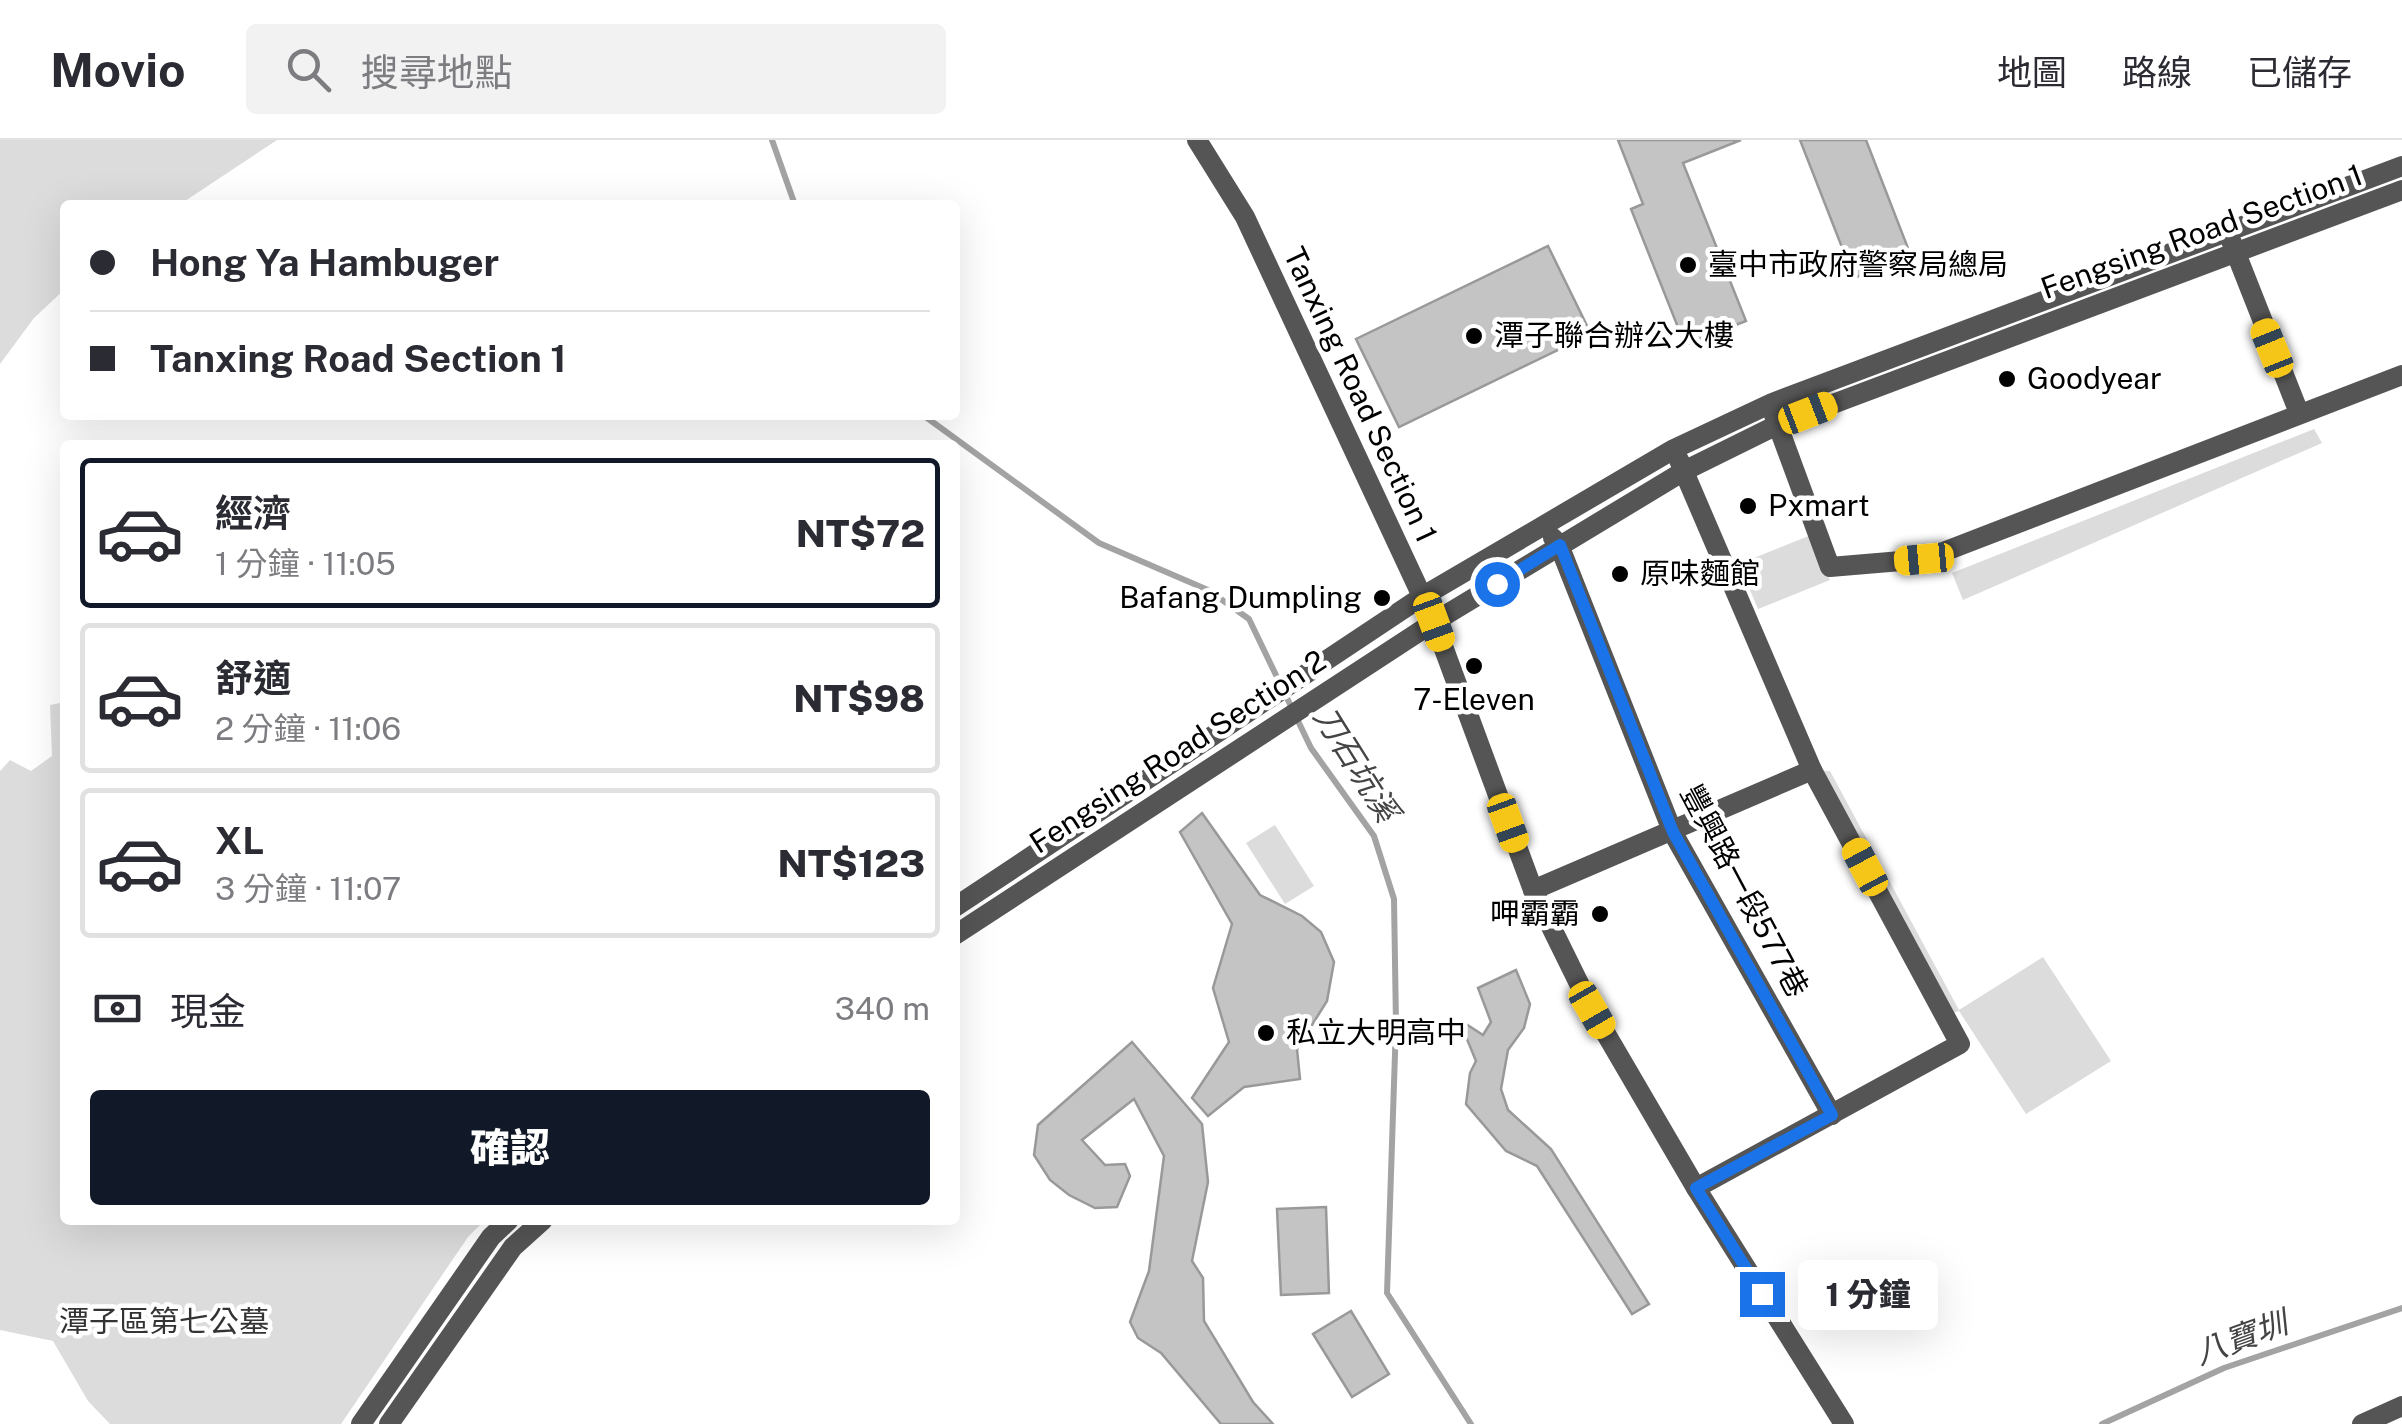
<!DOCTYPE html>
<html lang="zh-TW">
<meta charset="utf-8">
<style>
:root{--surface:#fff;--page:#f2f2f3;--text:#2b2b33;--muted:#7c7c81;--line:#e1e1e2;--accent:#111827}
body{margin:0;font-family:"Public Sans","Noto Sans TC",sans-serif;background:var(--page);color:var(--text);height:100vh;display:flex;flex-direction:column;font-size:38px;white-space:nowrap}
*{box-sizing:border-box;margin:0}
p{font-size:32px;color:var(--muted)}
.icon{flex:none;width:55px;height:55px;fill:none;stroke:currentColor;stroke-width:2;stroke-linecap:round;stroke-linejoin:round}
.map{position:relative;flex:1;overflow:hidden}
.details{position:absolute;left:60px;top:300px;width:900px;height:785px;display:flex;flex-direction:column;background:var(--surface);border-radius:10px;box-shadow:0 10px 40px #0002}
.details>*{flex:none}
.hud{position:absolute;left:60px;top:60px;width:900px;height:220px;border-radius:10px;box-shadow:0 10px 40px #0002;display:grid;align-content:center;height:220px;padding:0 30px;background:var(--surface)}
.end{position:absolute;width:45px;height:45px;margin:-22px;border:12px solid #1a73e8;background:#fff;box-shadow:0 0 0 5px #fff}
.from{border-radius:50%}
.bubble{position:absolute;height:70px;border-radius:10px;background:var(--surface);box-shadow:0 10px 40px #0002;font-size:32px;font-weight:800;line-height:70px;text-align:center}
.car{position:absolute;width:30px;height:60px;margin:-30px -15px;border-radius:12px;box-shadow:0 0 8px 2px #0007;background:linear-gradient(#f5c518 24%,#345 0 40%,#f5c518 0 76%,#345 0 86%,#f5c518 0)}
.hud b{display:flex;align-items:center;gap:35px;height:95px;font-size:38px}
.hud b+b{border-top:2px solid var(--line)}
.hud i{width:25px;height:25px;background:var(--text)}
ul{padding:18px 0 0;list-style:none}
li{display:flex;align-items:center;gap:30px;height:150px;margin:0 20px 15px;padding:0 10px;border:5px solid var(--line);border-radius:10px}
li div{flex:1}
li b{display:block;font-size:38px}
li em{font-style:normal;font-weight:800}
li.current{border-color:var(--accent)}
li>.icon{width:90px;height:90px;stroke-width:1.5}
.pay{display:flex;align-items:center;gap:25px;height:110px;padding:0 30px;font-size:38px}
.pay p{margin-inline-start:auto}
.action{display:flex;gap:20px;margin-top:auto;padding:20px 30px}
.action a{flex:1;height:115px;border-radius:10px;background:var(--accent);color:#fff;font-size:40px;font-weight:800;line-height:115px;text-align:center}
header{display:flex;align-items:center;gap:60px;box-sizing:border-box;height:140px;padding:0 50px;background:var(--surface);border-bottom:2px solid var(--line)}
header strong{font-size:48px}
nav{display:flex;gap:55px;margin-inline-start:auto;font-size:35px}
.search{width:700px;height:90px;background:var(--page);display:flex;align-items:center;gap:25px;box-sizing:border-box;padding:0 35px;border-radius:10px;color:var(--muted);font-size:38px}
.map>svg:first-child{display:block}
.green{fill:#dcdcdc}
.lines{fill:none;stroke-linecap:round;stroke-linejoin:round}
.stream{stroke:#a3a3a3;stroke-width:6}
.building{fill:#c4c4c4;stroke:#999;stroke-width:2.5}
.minor{stroke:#555;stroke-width:20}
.route{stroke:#1a73e8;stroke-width:12}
.poi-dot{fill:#000;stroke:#fff;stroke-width:4}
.labels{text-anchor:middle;stroke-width:9;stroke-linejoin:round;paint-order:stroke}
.street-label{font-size:30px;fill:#000;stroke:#fff}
.poi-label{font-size:30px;fill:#000;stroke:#fff;text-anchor:start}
.park-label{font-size:30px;fill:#333;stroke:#fff}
.water-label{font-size:32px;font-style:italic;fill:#444;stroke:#fff}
</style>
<header>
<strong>Movio</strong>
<div class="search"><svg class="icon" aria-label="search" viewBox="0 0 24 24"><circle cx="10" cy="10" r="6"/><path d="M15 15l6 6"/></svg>搜尋地點</div>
<nav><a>地圖</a><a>路線</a><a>已儲存</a></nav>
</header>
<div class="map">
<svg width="2402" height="1284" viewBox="0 0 2402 1284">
<rect width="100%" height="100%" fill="#fff"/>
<g class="green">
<path d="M0,0H277L179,65H65V149L34,178L0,224Z"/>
<path d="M2314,289L2322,303L1963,460L1952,433Z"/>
<path d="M1811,395L1830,440L1758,469L1739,424Z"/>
<path d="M65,562V1080H485L468,1097L341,1284H110L88,1261L53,1201L0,1190V631L10,620L31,631L52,616L50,565Z"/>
<path d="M1812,630L1830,631L1959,870L2043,817L2111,921L2026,974L1959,871L1945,876Z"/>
<path d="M1275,685L1314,746L1285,764L1246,703Z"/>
</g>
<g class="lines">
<g class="stream">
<path d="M772,0L795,65"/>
<path d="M923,275L1099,403L1208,450L1249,479L1311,608L1374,696L1394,759L1396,884L1387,1153L1471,1284"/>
<path d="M2102,1284L2224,1228L2402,1168"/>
</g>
</g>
<g class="building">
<path d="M1618,0H1741L1683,23L1746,181L1685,205L1631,69L1643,64Z"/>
<path d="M1800,0H1866L1911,116L1854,138Z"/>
<path d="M1548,106L1591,194L1399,287L1356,199Z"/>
<path d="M1202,673L1260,755L1302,776L1321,792L1334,822L1327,861L1297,909L1300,939L1244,947L1208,976L1192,958L1229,902L1213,848L1232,784L1180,692Z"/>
<path d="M1516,830L1530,864L1524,888L1508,910L1501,949L1508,970L1551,1009L1649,1164L1632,1174L1537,1026L1506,1011L1466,964L1470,933L1476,921L1464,892L1466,884L1483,895L1491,882L1478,848Z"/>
<path d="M1132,902L1202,984L1208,1042L1192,1121L1203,1138L1204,1181L1253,1262L1273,1284H1221L1161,1213L1138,1198L1130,1182L1149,1131L1164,1016L1134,959L1082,1000L1105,1025L1125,1024L1130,1036L1117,1067L1095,1068L1069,1055L1050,1040L1034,1015L1038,985Z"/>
<path d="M1326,1067L1329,1153L1281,1155L1277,1069Z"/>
<path d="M1351,1171L1389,1234L1352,1257L1313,1194Z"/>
</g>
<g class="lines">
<g class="minor">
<path d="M1197,0L1245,77L1434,482L1533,750L1592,870L1696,1048L1844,1284"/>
<path d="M2230,98L2299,273"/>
<path d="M1774,275L1830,427L1925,419L2402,235"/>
<path d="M1679,320L1812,630L1960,904L1696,1048"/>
<path d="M1553,398L1559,405L1673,693L1832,975"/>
<path d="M1533,750L1812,630"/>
<path d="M955,767L1420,458L1674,309L1772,263L2402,26"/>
<path d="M955,795L1434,482L1684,331L1777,285L2402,50"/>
<path d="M361,1284L491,1097L509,1080"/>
<path d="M389,1284L513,1107L543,1080"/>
<path d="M2362,1284L2402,1266"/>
</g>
</g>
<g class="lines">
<path class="route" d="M1497,444L1560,405L1673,692L1832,975L1696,1048L1762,1154"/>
</g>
<g class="poi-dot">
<circle cx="1688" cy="125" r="10"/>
<circle cx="1474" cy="196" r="10"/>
<circle cx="2007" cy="239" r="10"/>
<circle cx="1748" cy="366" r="10"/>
<circle cx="1620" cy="434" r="10"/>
<circle cx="1382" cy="458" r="10"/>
<circle cx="1474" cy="526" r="10"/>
<circle cx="1600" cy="774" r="10"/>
<circle cx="1266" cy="893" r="10"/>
</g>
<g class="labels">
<g class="street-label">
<text transform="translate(2202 92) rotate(-20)" y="10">Fengsing Road Section 1</text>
<text transform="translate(1360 255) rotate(65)" y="10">Tanxing Road Section 1</text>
<text transform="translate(1178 612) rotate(-33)" y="10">Fengsing Road Section 2</text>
<text transform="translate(1744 751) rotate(62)" y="10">豐興路一段577巷</text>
</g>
<g class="poi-label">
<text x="1708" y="135">臺中市政府警察局總局</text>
<text x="1494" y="206">潭子聯合辦公大樓</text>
<text x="2027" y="249">Goodyear</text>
<text x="1768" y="376">Pxmart</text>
<text x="1640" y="444">原味麵館</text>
<text x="1362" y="468" text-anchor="end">Bafang Dumpling</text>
<text x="1474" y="570" text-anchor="middle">7-Eleven</text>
<text x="1580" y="784" text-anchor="end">呷霸霸</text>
<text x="1286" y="903">私立大明高中</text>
</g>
<g class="park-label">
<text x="164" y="1192">潭子區第七公墓</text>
</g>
<g class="water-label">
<text transform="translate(1356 624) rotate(58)" y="11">刀石坑溪</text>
<text transform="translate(2241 1198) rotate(-20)" y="11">八寶圳</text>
</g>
</g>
</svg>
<i class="end from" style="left:1497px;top:444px"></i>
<i class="end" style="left:1762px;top:1154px"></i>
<div class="bubble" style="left:1798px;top:1120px;width:140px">1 分鐘</div>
<i class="car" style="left:2272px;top:208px;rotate:338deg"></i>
<i class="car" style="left:1808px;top:273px;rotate:69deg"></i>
<i class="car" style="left:1924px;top:419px;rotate:265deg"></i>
<i class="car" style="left:1434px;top:482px;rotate:160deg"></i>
<i class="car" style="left:1508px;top:683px;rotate:160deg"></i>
<i class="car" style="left:1865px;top:727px;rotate:332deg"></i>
<i class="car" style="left:1592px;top:870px;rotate:150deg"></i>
<div class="hud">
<b><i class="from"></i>Hong Ya Hambuger</b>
<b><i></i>Tanxing Road Section 1</b>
</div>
<section class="details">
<ul>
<li class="current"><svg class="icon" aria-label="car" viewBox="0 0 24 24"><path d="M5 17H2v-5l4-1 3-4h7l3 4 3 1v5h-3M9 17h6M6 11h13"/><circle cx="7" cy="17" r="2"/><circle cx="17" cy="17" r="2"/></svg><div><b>經濟</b><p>1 分鐘 · 11:05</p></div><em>NT$72</em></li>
<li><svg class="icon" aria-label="car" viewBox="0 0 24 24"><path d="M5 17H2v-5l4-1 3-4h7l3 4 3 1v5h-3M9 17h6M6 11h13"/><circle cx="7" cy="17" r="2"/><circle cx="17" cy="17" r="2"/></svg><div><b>舒適</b><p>2 分鐘 · 11:06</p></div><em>NT$98</em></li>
<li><svg class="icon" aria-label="car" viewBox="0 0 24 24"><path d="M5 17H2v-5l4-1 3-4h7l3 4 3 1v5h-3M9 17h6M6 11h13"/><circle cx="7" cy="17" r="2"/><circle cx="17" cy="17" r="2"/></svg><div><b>XL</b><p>3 分鐘 · 11:07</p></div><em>NT$123</em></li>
</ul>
<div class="pay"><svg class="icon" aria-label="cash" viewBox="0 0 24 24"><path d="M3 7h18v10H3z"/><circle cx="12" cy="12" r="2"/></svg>現金<p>340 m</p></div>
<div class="action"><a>確認</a></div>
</section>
</div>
